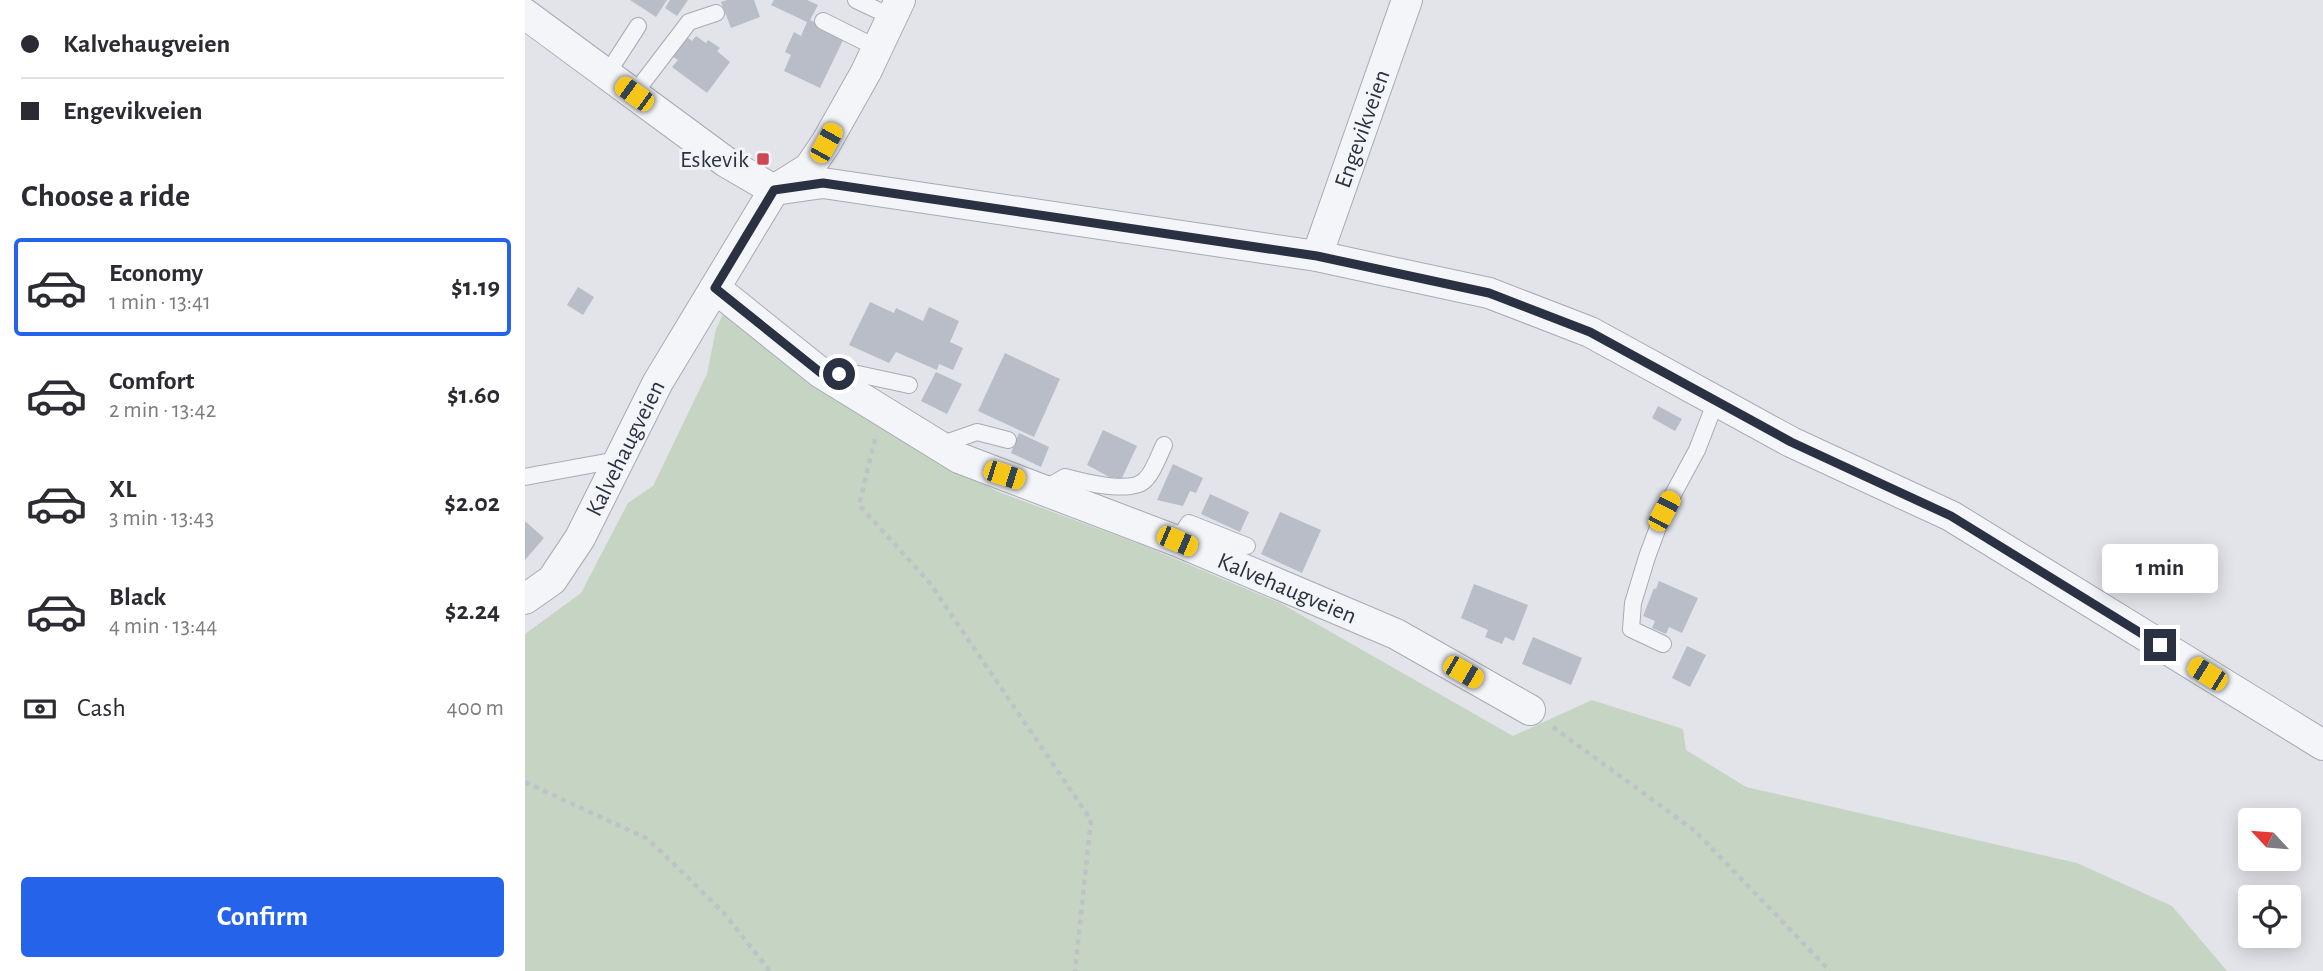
<!DOCTYPE html>
<meta charset="utf-8">
<style>
:root{--surface:#fff;--page:#f2f2f3;--text:#2b2b33;--muted:#7c7c81;--line:#e1e1e2;--accent:#2563eb}
body{margin:0;font-family:"Alegreya Sans",sans-serif;background:var(--page);color:var(--text);height:100vh;display:flex;flex-direction:column;font-size:26px;white-space:nowrap}
*{box-sizing:border-box;margin:0}
p{font-size:23px;color:var(--muted)}
.icon{flex:none;width:38px;height:38px;fill:none;stroke:currentColor;stroke-width:2;stroke-linecap:round;stroke-linejoin:round}
.map{position:relative;flex:1;overflow:hidden}
.side{display:flex;flex-direction:column;background:var(--surface);width:525px}
.side>*{flex:none}
.banner{display:grid;align-content:center;height:154px;padding:0 21px;background:var(--surface)}
.needle{width:46px;rotate:296deg}
.buttons{position:absolute;left:1713px;top:808px;display:grid;gap:14px}
.buttons a{display:grid;place-items:center;width:63px;height:63px;border-radius:7px;background:var(--surface);box-shadow:0 4px 18px #0003;font-size:35px}
.end{position:absolute;width:32px;height:32px;margin:-16px;border:9px solid #2a3142;background:#fff;box-shadow:0 0 0 4px #fff}
.from{border-radius:50%}
.bubble{position:absolute;height:49px;border-radius:7px;background:var(--surface);box-shadow:0 4px 18px #0003;font-size:23px;font-weight:700;line-height:49px;text-align:center}
.car{position:absolute;width:21px;height:42px;margin:-21px -10px;border-radius:9px;box-shadow:0 0 5px 2px #0007;background:linear-gradient(#f5c518 24%,#345 0 40%,#f5c518 0 76%,#345 0 86%,#f5c518 0)}
.banner b{display:flex;align-items:center;gap:24px;height:66px;font-size:26px}
.banner b+b{border-top:2px solid var(--line)}
.banner i{width:18px;height:18px;background:var(--text)}
ul{padding:0;list-style:none}
li{display:flex;align-items:center;gap:21px;height:98px;margin:0 14px 10px;padding:0 7px;border:4px solid transparent;border-radius:7px}
li div{flex:1}
li b{display:block;font-size:26px}
li em{font-style:normal;font-weight:700}
li.active{border-color:var(--accent)}
li>.icon{width:63px;height:63px;stroke-width:1.5}
h2{padding:0 21px;font-size:32px;line-height:84px}
.pay{display:flex;align-items:center;gap:18px;height:77px;padding:0 21px;font-size:26px}
.pay p{margin-inline-start:auto}
.button{display:flex;gap:14px;margin-top:auto;padding:14px 21px}
.button a{flex:1;height:80px;border-radius:7px;background:var(--accent);color:#fff;font-size:28px;font-weight:700;line-height:80px;text-align:center}
main{display:flex;flex:1;min-height:0}
.map>svg:first-child{display:block}
.green{fill:#c6d4c3}
.building{fill:#b9bdc7}
.lines{fill:none;stroke-linecap:round;stroke-linejoin:round}
.service-casing{stroke:#a7abb4;stroke-width:18}
.minor-casing{stroke:#a7abb4;stroke-width:32}
.path{stroke:#bfc2c9;stroke-width:4.5;stroke-dasharray:5 5;stroke-linecap:butt}
.service{stroke:#f4f5f8;stroke-width:16}
.minor{stroke:#f4f5f8;stroke-width:30}
.route{stroke:#2a3142;stroke-width:9}
.poi-dot{fill:#cf4752;stroke:#f1f3f7;stroke-width:2.5}
.labels{text-anchor:middle;stroke-width:6;stroke-linejoin:round;paint-order:stroke}
.street-label{font-size:24px;fill:#2a3142;stroke:#f1f3f7}
.poi-label{font-size:24px;fill:#2a3142;stroke:#f1f3f7;text-anchor:end}
</style>
<main>
<section class="side">
<div class="banner">
<b><i class="from"></i>Kalvehaugveien</b>
<b><i></i>Engevikveien</b>
</div>
<h2>Choose a ride</h2>
<ul>
<li class="active"><svg class="icon" aria-label="car" viewBox="0 0 24 24"><path d="M5 17H2v-5l4-1 3-4h7l3 4 3 1v5h-3M9 17h6M6 11h13"/><circle cx="7" cy="17" r="2"/><circle cx="17" cy="17" r="2"/></svg><div><b>Economy</b><p>1 min · 13:41</p></div><em>$1.19</em></li>
<li><svg class="icon" aria-label="car" viewBox="0 0 24 24"><path d="M5 17H2v-5l4-1 3-4h7l3 4 3 1v5h-3M9 17h6M6 11h13"/><circle cx="7" cy="17" r="2"/><circle cx="17" cy="17" r="2"/></svg><div><b>Comfort</b><p>2 min · 13:42</p></div><em>$1.60</em></li>
<li><svg class="icon" aria-label="car" viewBox="0 0 24 24"><path d="M5 17H2v-5l4-1 3-4h7l3 4 3 1v5h-3M9 17h6M6 11h13"/><circle cx="7" cy="17" r="2"/><circle cx="17" cy="17" r="2"/></svg><div><b>XL</b><p>3 min · 13:43</p></div><em>$2.02</em></li>
<li><svg class="icon" aria-label="car" viewBox="0 0 24 24"><path d="M5 17H2v-5l4-1 3-4h7l3 4 3 1v5h-3M9 17h6M6 11h13"/><circle cx="7" cy="17" r="2"/><circle cx="17" cy="17" r="2"/></svg><div><b>Black</b><p>4 min · 13:44</p></div><em>$2.24</em></li>
</ul>
<div class="pay"><svg class="icon" aria-label="cash" viewBox="0 0 24 24"><path d="M3 7h18v10H3z"/><circle cx="12" cy="12" r="2"/></svg>Cash<p>400 m</p></div>
<div class="button"><a>Confirm</a></div>
</section>
<div class="map">
<svg width="1798" height="971" viewBox="0 0 1798 971">
<rect width="100%" height="100%" fill="#e2e4ea"/>
<path class="green" d="M201,308L336,415L471,491L617,545L755,603L988,736L1067,700L1158,729L1161,750L1221,787L1552,863L1647,906L1702,971H0V634L56,593L103,503L128,486L182,374L191,329Z"/>
<g class="building">
<path d="M105,0H142L131,17Z"/>
<path d="M145,0H163L152,16L140,8Z"/>
<path d="M202,0H229L235,17L206,28L196,2Z"/>
<path d="M249,0H282L293,5L285,20L320,36L295,88L259,71L266,55L260,52L269,32L276,36L282,22L246,5Z"/>
<path d="M158,34L167,41L171,36L181,43L183,40L195,48L192,51L205,62L182,93L147,67L153,60L144,54Z"/>
<path d="M53,287L69,297L58,315L42,305Z"/>
<path d="M345,302L369,313L371,308L398,321L404,307L434,321L425,342L438,348L428,370L414,364L412,370L371,352L364,363L324,345Z"/>
<path d="M480,353L535,379L509,437L453,411Z"/>
<path d="M411,372L437,384L422,414L396,401Z"/>
<path d="M1133,406L1157,419L1150,431L1127,418Z"/>
<path d="M578,430L612,446L596,480L589,477L588,479L562,465Z"/>
<path d="M494,433L524,447L516,467L486,453Z"/>
<path d="M648,464L678,478L671,493L665,491L658,506L632,500Z"/>
<path d="M685,494L724,512L715,532L676,514Z"/>
<path d="M755,512L796,530L777,573L736,554Z"/>
<path d="M0,521L19,538L0,560Z"/>
<path d="M1134,581L1173,598L1157,633L1144,627L1141,634L1127,628L1130,621L1118,616L1129,588L1131,589Z"/>
<path d="M949,584L1003,605L989,641L980,637L977,644L960,637L963,630L936,618Z"/>
<path d="M1008,637L1057,658L1046,685L997,664Z"/>
<path d="M1162,646L1181,655L1165,687L1147,678Z"/>
</g>
<g class="lines">
<g class="service-casing">
<g id="service">
<path d="M331,0L367,17"/>
<path d="M298,21L352,48"/>
<path d="M82,74L113,26"/>
<path d="M109,94L164,22L191,13"/>
<path d="M305,373L333,374L384,385"/>
<path d="M412,446L452,432L483,440"/>
<path d="M0,477L92,460"/>
<path d="M519,489L540,477C558,482 608,495 621,479C629,471 634,455 639,445"/>
<path d="M652,541L664,523L722,546"/>
<path d="M1138,644L1106,629L1108,603L1122,557L1139,511L1172,450L1191,401"/>
</g>
</g>
<g class="minor-casing">
<g id="minor">
<path d="M0,14L201,162L249,190"/>
<path d="M249,190L298,183L792,256L964,293L1065,332L1266,442L1426,516L1798,745"/>
<path id="s1" d="M792,256L882,0"/>
<path id="s2" d="M190,288L296,373L434,458L652,541L871,634L1005,710"/>
<path id="s3" d="M0,599L27,580L55,538L133,382L249,190L284,168L301,143L341,72L375,0"/>
</g>
</g>
<g class="path">
<path d="M350,439L334,505L404,582L566,820L550,971"/>
<path d="M1028,727L1170,831L1305,971"/>
<path d="M0,782L123,839L198,912L245,971"/>
</g>
<use href="#service" class="service"/>
<use href="#minor" class="minor"/>
</g>
<g class="lines">
<path class="route" d="M314,374L296,373L190,288L249,190L298,183L792,256L964,293L1065,332L1266,442L1426,516L1635,645"/>
</g>
<rect class="poi-dot" x="231" y="152" width="14" height="14" rx="3.5"/>
<g class="labels">
<g class="street-label">
<text dy="8" stroke="none"><textPath href="#s1" startOffset="135">Engevikveien</textPath></text>
<text dy="8" stroke="none"><textPath href="#s3" startOffset="184">Kalvehaugveien</textPath></text>
<text dy="8" stroke="none"><textPath href="#s2" startOffset="651">Kalvehaugveien</textPath></text>
</g>
<g class="poi-label">
<text x="224" y="167">Eskevik</text>
</g>
</g>
</svg>
<div class="buttons">
<a><svg class="needle" viewBox="-14 -14 28 28"><path d="M0-13l5 13h-10z" fill="#e53935"/><path d="M0 13l5-13h-10z" fill="#7c7c81"/></svg></a>
<a><svg class="icon" aria-label="locate" viewBox="0 0 24 24"><circle cx="12" cy="12" r="6"/><path d="M12 2v4M12 18v4M2 12h4M18 12h4"/></svg></a>
</div>
<i class="end from" style="left:314px;top:374px"></i>
<i class="end" style="left:1635px;top:645px"></i>
<div class="bubble" style="left:1577px;top:544px;width:116px">1 min</div>
<i class="car" style="left:109px;top:94px;rotate:306deg"></i>
<i class="car" style="left:301px;top:143px;rotate:29deg"></i>
<i class="car" style="left:479px;top:475px;rotate:108deg"></i>
<i class="car" style="left:1139px;top:511px;rotate:28deg"></i>
<i class="car" style="left:652px;top:541px;rotate:113deg"></i>
<i class="car" style="left:938px;top:672px;rotate:120deg"></i>
<i class="car" style="left:1682px;top:674px;rotate:302deg"></i>
</div>
</main>
